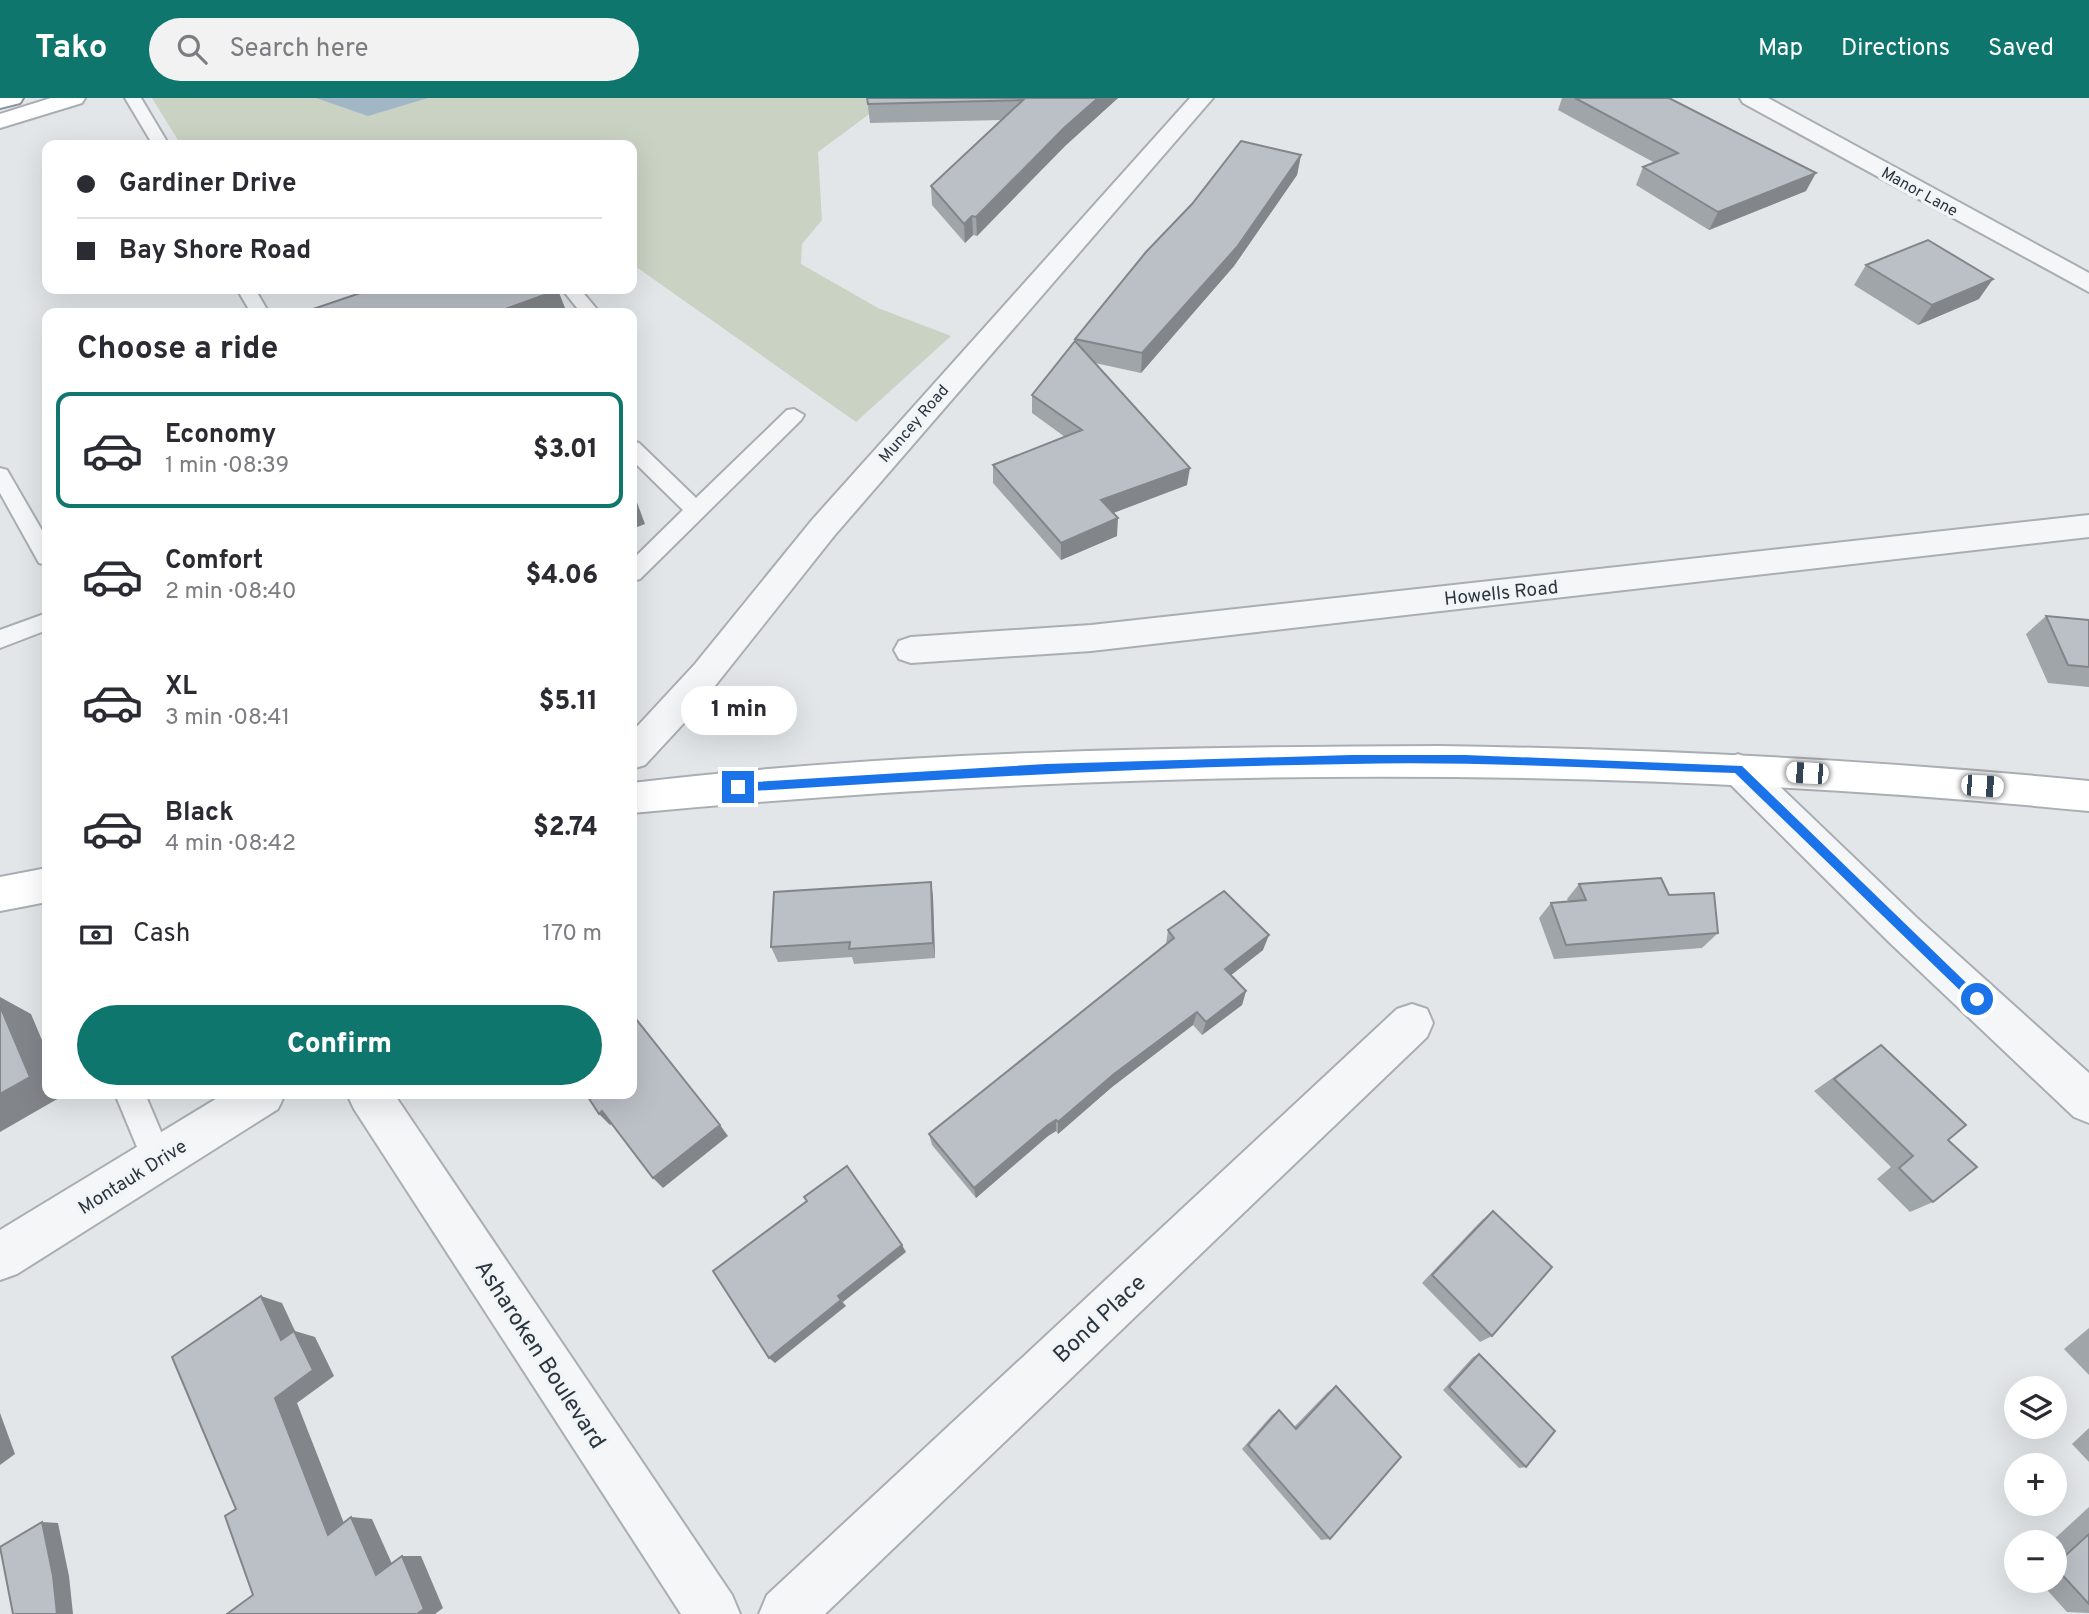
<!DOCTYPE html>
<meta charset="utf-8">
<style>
:root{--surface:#fff;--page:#f2f2f3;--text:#2b2b33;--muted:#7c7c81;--line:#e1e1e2;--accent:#0f766e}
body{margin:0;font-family:Overpass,sans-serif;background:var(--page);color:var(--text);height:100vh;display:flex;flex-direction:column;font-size:26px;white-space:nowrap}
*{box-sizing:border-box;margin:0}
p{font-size:23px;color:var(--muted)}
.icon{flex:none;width:38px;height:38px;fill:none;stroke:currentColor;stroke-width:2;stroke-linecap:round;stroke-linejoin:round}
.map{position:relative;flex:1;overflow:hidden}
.details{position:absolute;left:42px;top:210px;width:595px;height:791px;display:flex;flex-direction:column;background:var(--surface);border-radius:14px;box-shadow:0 7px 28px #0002}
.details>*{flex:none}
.guide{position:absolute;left:42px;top:42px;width:595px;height:154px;border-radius:14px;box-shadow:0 7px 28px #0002;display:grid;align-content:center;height:154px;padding:0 35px;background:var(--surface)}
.controls{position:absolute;left:2004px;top:1278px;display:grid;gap:14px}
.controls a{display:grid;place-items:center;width:63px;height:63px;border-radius:50%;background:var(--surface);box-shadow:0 7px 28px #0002;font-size:35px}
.end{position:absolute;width:32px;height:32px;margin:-16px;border:9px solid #1a73e8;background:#fff;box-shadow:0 0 0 4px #fff}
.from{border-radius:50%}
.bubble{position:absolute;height:49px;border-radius:24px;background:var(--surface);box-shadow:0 7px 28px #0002;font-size:23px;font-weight:800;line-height:49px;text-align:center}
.car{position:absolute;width:21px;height:42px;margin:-21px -10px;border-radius:9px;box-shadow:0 0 5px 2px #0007;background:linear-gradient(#fff 24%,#345 0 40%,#fff 0 76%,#345 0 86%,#fff 0)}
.guide b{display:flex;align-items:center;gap:24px;height:66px;font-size:26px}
.guide b+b{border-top:2px solid var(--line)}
.guide i{width:18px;height:18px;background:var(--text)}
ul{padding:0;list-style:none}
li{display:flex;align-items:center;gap:21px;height:116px;margin:0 14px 10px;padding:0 21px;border:4px solid transparent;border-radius:14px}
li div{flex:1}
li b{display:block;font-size:26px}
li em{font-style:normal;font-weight:800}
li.current{border-color:var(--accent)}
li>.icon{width:63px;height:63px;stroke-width:1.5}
h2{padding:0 35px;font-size:32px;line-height:84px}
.pay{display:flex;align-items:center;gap:18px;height:77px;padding:0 35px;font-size:26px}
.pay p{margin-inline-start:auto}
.button{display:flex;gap:14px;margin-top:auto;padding:14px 35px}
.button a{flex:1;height:80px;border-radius:42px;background:var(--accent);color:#fff;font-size:28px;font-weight:800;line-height:80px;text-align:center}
header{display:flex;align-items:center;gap:42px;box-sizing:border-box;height:98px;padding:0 35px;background:var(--accent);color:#fff}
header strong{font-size:33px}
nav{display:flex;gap:38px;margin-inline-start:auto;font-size:24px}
.search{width:490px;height:63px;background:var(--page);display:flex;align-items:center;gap:18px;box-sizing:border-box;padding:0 24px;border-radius:38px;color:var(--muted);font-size:26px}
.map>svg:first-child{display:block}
.green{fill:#cad2c4}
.water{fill:#a1b7c6}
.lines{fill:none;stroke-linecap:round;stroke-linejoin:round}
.service-casing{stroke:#a8aeb3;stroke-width:4}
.minor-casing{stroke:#a8aeb3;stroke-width:4}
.tertiary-casing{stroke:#a8aeb3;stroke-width:4}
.secondary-casing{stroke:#a8aeb3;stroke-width:4}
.motorway-casing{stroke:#8b959f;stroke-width:4}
.service{fill:#f5f6f8;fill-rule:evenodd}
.minor{fill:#f5f6f8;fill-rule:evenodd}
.tertiary{fill:#f5f6f8;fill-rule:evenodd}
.secondary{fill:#fff;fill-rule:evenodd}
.motorway{fill:#fff;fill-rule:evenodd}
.wall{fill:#a0a5aa}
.shaded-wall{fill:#82868b}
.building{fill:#bac0c6;stroke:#82868b;stroke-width:2}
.route{fill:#1a73e8}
.labels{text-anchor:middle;stroke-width:7;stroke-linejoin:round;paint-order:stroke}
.far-street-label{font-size:16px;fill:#2c3640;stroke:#f2f5f7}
.street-label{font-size:19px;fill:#2c3640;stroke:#f2f5f7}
.near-street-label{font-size:23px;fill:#2c3640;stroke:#f2f5f7}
</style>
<header>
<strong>Tako</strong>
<div class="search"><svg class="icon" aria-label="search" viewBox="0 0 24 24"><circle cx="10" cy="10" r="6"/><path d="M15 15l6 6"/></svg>Search here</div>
<nav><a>Map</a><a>Directions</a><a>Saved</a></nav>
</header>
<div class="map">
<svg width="2089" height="1516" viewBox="0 0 2089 1516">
<rect width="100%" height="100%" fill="#e2e6e9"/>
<path class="green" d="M152,0H891L818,54L822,122L802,146L801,166L878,210L951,238L856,324L632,166V47H181Z"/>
<path class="water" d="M316,0H428L368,18Z"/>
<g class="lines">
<g class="service-casing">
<g id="service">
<path d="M125,0H141L169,47H153Z"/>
<path d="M237,191H255L269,215H251Z"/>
<path d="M562,191H580L600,215H581Z"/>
<path d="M794,311L804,317L801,322L640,481L632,483V462L683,412L632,362V343L639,345L696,400L787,312Z"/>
<path d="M0,370L7,372L47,441V467L39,465L0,395Z"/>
<path d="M47,515V532L0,550V532Z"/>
<path d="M115,996H145L173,1062L169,1073L158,1077L147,1073Z"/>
</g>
</g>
<g class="minor-casing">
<g id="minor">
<path d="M2089,417V439L1091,553L911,565L899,561L894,552L899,543L911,539L1091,527Z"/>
<path d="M1738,656L1751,661L1917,820L2089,975V1025L2074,1019L1889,844L1725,681L1720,671L1725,661Z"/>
<path d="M1412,906L1427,911L1433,925L1427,939L825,1516H759L767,1497L1397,911Z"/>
<path d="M224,996H285L278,1011L17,1176L0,1182V1132Z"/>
<path d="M347,996H394L732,1497L740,1516H681L354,1011Z"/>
</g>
</g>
<g class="tertiary-casing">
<g id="tertiary">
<path d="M1190,0H1213L834,438L695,613L645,667L632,671V634L695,566L812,422Z"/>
<path d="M1740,0H1768L2089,175V194L1743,5Z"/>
</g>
</g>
<g class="secondary-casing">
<g id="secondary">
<path d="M51,0H85L82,5L0,30V16Z"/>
<path d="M1439,648C1657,651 1873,662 2089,683V713C1600,665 1120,669 632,715V685C899,653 1170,649 1439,648Z"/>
<path d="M47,770V804L0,813V779Z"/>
</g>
</g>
<g class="motorway-casing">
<path id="motorway" d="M0,0H23L20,5L0,10Z"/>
</g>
<use href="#service" class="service"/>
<use href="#minor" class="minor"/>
<use href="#tertiary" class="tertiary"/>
<use href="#secondary" class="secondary"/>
<use href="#motorway" class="motorway"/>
</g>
<g class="wall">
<path d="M867,0H1118L1065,48L977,138L973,137L965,145L932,107L931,88L1002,22L870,25Z"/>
<path d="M1562,0H1669L1806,93L1709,132L1636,87L1643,69L1655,65L1558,12Z"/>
<path d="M1301,57L1297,77L1234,168L1141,275L1095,265L1187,387L1113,415L1117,438L1061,462L993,385V367L1065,339L1032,315V297L1075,243V241Z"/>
<path d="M1866,167L1979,201L1918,227L1854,187Z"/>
<path d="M2046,518L2089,522V589L2048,585L2026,536Z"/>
<path d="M931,784L933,800L935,860L854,866L852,859L778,864L771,849Z"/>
<path d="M1579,786L1669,797L1718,835L1702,850L1554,861L1539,820L1551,805L1568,803L1567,801Z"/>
<path d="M1168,832L1263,852L1231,877L1246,893L1242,907L1202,937L1193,927L1112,989L1058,1036L1056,1033L1048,1038L976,1100L932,1047L929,1036L1166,846Z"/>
<path d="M1881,947L1948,1042L1933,1104L1910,1114L1877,1081L1891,1069L1814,993L1861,960Z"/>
<path d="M1493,1113L1492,1238L1480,1244L1422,1185L1481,1123Z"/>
<path d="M2089,1230V1277L2064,1251Z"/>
<path d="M1479,1256L1526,1369L1519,1370L1443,1292L1473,1259Z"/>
<path d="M1336,1288L1330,1441L1321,1442L1242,1351L1272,1317L1279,1312L1294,1329L1328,1294Z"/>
<path d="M2089,1330V1364L2072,1346Z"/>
<path d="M2089,1409V1515L2067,1514L2038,1482H2054V1444H2051Z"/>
</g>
<g class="shaded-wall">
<path d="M1098,0H1118L1065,48L977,138L976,119L1065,29Z"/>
<path d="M1301,57L1297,77L1234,168L1141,275L1142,255Z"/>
<path d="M1816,75L1806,93L1709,132L1718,114Z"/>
<path d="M972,118L973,137L965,145L964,126Z"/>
<path d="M1993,181L1979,201L1918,227L1932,207Z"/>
<path d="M558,192L567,215H494Z"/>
<path d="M1190,370L1187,387L1100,420L1101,402Z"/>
<path d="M632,391L645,426L632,431Z"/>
<path d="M1118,420L1117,438L1061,462V445Z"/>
<path d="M931,784L933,800L935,860L933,845Z"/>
<path d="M1269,837L1263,852L1221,885L1225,871Z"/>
<path d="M1246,893L1242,907L1202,937L1206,924Z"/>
<path d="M0,899L31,916L47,954V996H66L0,1034Z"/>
<path d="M1197,914L1193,927L1112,989L1058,1036V1024L1114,976Z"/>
<path d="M602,1013L613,1025L610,1027L599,1016Z"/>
<path d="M1056,1022V1033L1048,1038L976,1100L974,1090L1048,1027Z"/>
<path d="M720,1027L728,1038L663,1090L653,1080Z"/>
<path d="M902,1147L906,1154L843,1204L838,1198Z"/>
<path d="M261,1198L282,1205L295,1233L315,1239L334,1278L297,1305L349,1438L328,1437L275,1300L281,1242Z"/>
<path d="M841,1202L846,1208L775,1265L769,1260Z"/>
<path d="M0,1315L15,1356L0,1367Z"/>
<path d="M351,1419L372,1421L397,1477H376Z"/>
<path d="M42,1424L58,1425L69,1478L73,1516H57Z"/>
<path d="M402,1458H421L443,1510L435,1516H417Z"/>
</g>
<g class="building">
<path d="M867,0H1098L1065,29L976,119L972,118L964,126L931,88L1023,2L868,6Z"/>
<path d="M1575,0H1669L1816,75L1718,114L1643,69L1678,55Z"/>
<path d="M1241,43L1301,57L1237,149L1142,255L1075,241L1146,154L1192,106Z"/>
<path d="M1928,142L1993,181L1932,207L1866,167Z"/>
<path d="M372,191H557L558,192L494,215H308L307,213Z"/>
<path d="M1075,243L1190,370L1101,402L1118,420L1061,445L993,367L1082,332L1032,297Z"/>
<path d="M2046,518L2089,522V569L2068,567Z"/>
<path d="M1661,780L1669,797L1714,795L1718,835L1566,847L1551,805L1586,802L1579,786Z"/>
<path d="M931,784L933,845L849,851L850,844L771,849L774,794Z"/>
<path d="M1224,793L1269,837L1225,871L1246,893L1206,924L1197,914L1114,976L1058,1024L1056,1022L1048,1027L974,1090L929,1036L1174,840L1168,832Z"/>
<path d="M0,908L30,979L0,996Z"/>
<path d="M632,916L720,1027L653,1080L602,1013L599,1016L586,996H632Z"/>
<path d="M1881,947L1966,1027L1948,1042L1977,1069L1933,1104L1899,1070L1913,1058L1834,981Z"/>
<path d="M847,1068L902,1147L838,1198L841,1202L769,1260L713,1173L807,1103L804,1099Z"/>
<path d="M1493,1113L1552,1169L1492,1238L1432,1177Z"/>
<path d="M261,1198L281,1242L294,1233L313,1272L275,1300L328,1437L351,1419L376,1477L402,1458L424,1511L417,1516H227L253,1497L225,1418L236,1411L172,1259Z"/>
<path d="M1479,1256L1555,1333L1526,1369L1449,1289Z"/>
<path d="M1336,1288L1401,1359L1330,1441L1248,1347L1279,1312L1296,1331Z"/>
<path d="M42,1424L53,1478L57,1516H13L0,1449Z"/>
<path d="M2089,1436V1506L2054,1468Z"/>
</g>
<path class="route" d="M1351,657H1465L1742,668L1983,901L1977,906L1973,905L1735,675C1607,671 1478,663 1350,666C1146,669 942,681 738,694L733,689L738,685L1046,666Z"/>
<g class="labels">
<g class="far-street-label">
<text transform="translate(1920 93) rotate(29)" y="6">Manor Lane</text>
<text transform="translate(913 325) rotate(-49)" y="6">Muncey Road</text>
</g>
<g class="street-label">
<text transform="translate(1501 494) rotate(-6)" y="7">Howells Road</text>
<text transform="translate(132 1078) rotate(-32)" y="7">Montauk Drive</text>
</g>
<g class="near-street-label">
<text transform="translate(1099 1220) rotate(-43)" y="8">Bond Place</text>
<text transform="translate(541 1256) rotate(57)" y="8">Asharoken Boulevard</text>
</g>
</g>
</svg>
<div class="controls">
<a><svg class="icon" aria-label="layers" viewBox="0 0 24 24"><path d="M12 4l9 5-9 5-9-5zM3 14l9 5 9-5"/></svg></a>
<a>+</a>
<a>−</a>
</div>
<i class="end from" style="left:1977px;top:901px"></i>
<i class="end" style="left:738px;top:689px"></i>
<div class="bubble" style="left:681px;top:588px;width:116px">1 min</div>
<i class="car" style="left:1807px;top:675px;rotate:273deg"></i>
<i class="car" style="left:1982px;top:688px;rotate:94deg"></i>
<div class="guide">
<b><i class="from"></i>Gardiner Drive</b>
<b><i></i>Bay Shore Road</b>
</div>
<section class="details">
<h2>Choose a ride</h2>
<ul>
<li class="current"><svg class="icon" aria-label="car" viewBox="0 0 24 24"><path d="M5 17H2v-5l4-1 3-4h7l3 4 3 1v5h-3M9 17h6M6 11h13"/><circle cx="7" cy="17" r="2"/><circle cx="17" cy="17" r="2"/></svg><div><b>Economy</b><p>1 min · 08:39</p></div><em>$3.01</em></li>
<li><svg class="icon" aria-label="car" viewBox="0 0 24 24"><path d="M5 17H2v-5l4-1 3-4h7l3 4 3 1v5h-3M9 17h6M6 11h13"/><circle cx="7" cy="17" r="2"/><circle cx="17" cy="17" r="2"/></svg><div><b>Comfort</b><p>2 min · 08:40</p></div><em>$4.06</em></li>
<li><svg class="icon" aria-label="car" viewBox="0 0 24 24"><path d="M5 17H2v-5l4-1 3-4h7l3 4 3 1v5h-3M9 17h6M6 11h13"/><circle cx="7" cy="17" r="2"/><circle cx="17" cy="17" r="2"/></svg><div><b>XL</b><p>3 min · 08:41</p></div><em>$5.11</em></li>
<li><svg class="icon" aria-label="car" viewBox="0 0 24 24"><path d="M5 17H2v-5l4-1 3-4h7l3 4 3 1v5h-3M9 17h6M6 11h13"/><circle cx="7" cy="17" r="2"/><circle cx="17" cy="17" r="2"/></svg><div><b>Black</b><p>4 min · 08:42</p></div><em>$2.74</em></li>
</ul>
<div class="pay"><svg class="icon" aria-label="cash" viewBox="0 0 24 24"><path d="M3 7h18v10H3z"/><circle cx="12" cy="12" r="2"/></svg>Cash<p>170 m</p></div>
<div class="button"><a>Confirm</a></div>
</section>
</div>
